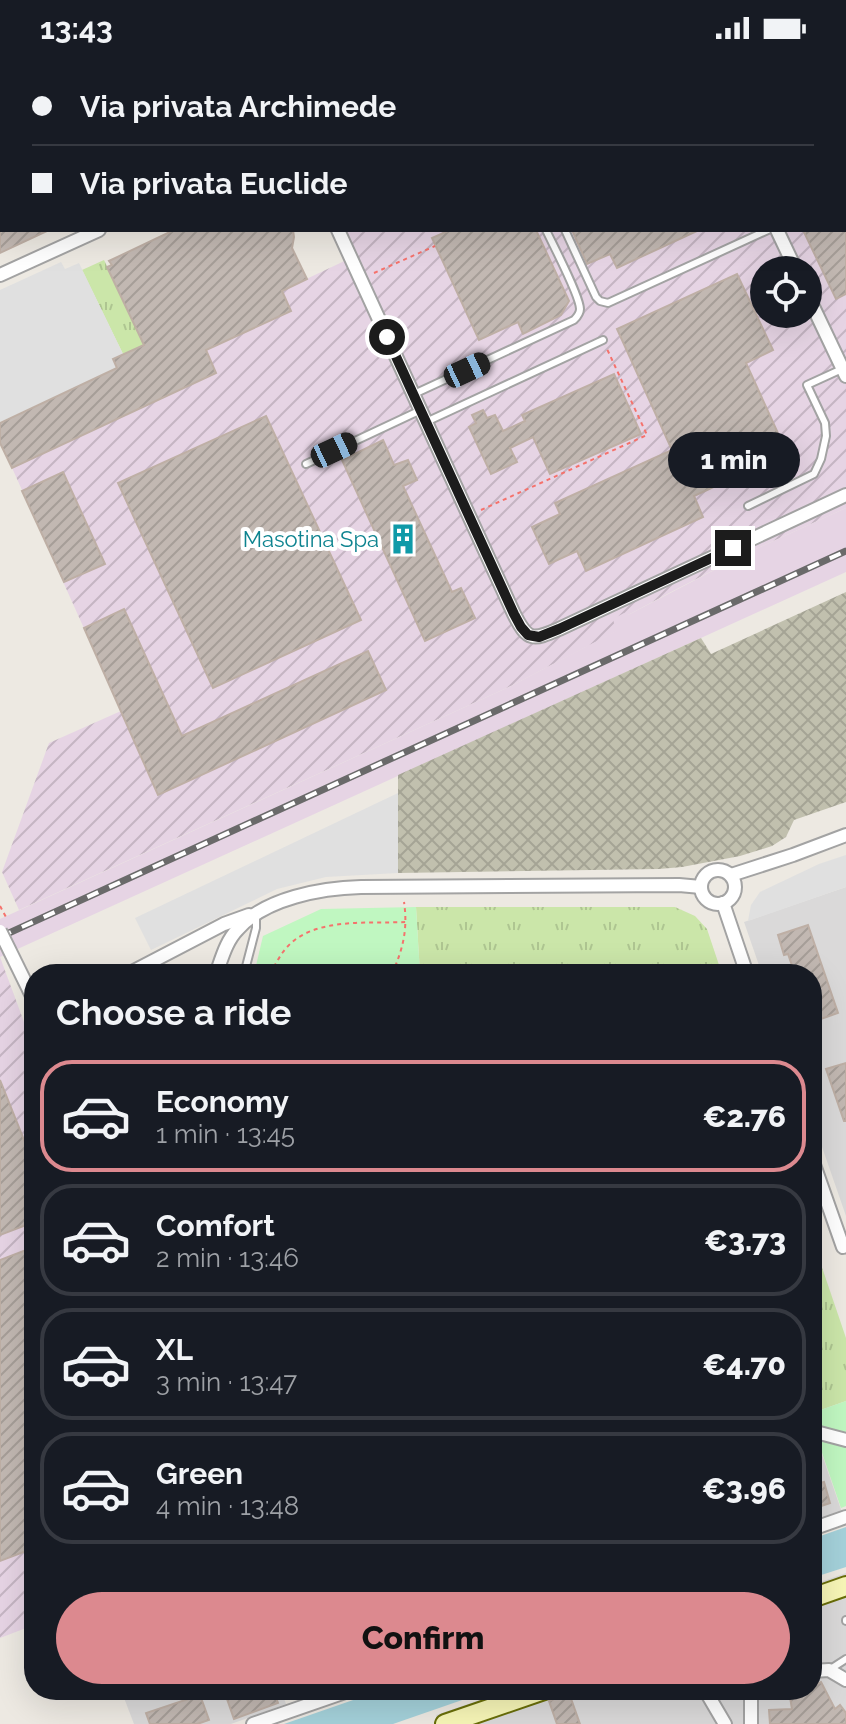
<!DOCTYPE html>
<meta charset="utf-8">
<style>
:root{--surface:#171b24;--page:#242831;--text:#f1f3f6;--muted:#9ea1a6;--line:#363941;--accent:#dc898f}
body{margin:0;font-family:Raleway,sans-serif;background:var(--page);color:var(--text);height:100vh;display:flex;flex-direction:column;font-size:30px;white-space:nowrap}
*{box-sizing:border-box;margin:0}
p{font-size:26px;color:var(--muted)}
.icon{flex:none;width:44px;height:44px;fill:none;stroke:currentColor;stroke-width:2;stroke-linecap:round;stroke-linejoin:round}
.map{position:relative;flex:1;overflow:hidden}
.side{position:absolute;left:24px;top:908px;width:798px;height:736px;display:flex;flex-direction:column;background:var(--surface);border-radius:32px;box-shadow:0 8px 32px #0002}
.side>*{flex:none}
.banner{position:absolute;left:0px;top:0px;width:846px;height:176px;box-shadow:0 8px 32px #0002;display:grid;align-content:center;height:176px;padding:0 32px;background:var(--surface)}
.fabs{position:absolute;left:750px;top:200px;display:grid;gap:16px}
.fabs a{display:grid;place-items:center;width:72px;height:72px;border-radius:50%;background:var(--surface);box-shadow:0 8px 32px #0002;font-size:40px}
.end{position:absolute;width:36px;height:36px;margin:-18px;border:10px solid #1c1c1c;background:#fff;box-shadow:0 0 0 4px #fff}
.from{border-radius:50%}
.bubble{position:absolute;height:56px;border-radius:28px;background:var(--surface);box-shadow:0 8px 32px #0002;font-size:26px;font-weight:800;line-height:56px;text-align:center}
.car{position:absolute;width:24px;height:48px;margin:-24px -12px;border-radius:10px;box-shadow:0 0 6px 2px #0007;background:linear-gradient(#222 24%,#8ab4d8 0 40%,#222 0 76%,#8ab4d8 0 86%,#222 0)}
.banner b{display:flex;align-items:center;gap:28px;height:76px;font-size:30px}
.banner b+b{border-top:2px solid var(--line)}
.banner i{width:20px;height:20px;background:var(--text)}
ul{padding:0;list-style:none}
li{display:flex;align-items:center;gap:24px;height:112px;margin:0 16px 12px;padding:0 16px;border:4px solid var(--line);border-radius:32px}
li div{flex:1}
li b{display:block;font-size:30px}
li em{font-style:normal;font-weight:800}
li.on{border-color:var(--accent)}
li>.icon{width:72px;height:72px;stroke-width:1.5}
h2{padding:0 32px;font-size:36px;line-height:96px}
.primary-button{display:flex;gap:16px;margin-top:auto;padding:16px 32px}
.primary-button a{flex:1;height:92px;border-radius:48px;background:var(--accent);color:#111;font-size:32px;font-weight:800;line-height:92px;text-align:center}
.status{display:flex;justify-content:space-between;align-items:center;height:56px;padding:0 40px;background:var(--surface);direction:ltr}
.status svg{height:22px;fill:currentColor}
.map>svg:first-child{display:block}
.residential{fill:#dad9d9}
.industrial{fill:url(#industrial-furrows);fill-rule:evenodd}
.railway{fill:#e6d4e4}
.construction{fill:url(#construction-cross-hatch)}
.grass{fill:url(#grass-tufts)}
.park{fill:#c0f7c1}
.parking{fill:#e0e0e0}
.water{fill:#a4d1da}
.building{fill:url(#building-hatch);stroke:#beafa5;stroke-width:2}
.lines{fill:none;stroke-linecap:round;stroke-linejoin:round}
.lane-casing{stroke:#a3a3a3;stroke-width:10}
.street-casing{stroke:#a3a3a3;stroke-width:16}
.secondary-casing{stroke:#696e08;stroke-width:22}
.primary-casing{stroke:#8f5a05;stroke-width:24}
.path{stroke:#f5726c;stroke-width:2;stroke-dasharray:4 4;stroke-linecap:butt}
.lane{stroke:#fff;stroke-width:6}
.street{stroke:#fff;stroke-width:12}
.secondary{stroke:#f7f6b7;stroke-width:18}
.primary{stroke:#f8cb9c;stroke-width:20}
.rail-casing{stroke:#6a6a6a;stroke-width:7}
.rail{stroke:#fff;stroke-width:4;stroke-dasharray:12;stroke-linecap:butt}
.street-bridge-casing{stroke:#a3a3a3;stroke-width:16;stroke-linecap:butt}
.path-bridge{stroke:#f5726c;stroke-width:2;stroke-dasharray:4 4;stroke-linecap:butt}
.street-bridge{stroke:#fff;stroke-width:12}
.route{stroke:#1c1c1c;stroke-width:10}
.labels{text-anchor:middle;stroke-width:8;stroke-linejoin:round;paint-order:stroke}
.culture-label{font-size:22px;fill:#0d838f;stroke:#fff;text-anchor:end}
</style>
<div class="status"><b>13:43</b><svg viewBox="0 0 49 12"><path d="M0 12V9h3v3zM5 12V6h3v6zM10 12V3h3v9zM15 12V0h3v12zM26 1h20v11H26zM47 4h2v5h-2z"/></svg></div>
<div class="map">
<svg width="846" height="1668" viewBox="0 0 846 1668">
<defs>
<pattern id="industrial-furrows" width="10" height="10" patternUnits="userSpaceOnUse" patternTransform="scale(2)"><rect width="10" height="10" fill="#e6d4e4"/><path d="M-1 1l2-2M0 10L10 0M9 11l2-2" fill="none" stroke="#c5b5c3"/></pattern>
<pattern id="construction-cross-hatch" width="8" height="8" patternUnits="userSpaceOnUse" patternTransform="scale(2)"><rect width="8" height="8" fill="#c1c0ae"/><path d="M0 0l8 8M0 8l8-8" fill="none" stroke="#a5a495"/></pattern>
<pattern id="grass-tufts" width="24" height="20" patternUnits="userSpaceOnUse" patternTransform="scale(2)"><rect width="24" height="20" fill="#cbe6a9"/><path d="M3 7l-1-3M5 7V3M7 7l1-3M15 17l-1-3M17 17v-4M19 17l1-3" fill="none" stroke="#aec591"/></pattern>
<pattern id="building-hatch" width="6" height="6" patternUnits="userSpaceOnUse" patternTransform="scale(2)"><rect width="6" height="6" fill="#c2b8b2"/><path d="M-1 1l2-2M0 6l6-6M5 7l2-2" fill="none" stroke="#a69e98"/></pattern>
</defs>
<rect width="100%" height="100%" fill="#ede9e2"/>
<g class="residential">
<path d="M846,831V1160L812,1062V918H762L744,866Z"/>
<path d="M819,1390L846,1468L812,1480V1393Z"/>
<path d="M846,1517V1668H439L436,1659L509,1634H812V1529Z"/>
<path d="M121,1634H281L286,1648L231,1668H134Z"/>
</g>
<g class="industrial">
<path d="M398,0H846V452L745,498L673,535L628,559L617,575L511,630L19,854L2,816L49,687L121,655L0,385V368L355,200L344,174H844V2H392ZM764,214H808V258H764Z"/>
<path d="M0,901L34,993V1569L0,1582Z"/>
</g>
<path class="railway" d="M846,452V516L0,901V863L511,630L616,575L613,563L624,557L628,559L745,498Z"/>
<path class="construction" d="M846,536V746L794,764L786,781L772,790L740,800L682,811L659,813L398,817V719L701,582L711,598Z"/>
<g class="grass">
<path d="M104,204L144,289L123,298L82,214Z"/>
<path d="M416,851H675L695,860L707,873L722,918H420Z"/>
<path d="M812,1182L846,1282V1345L812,1357Z"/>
</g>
<g class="park">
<path d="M416,851L420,918H254L263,880L321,853Z"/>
<path d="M846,1345V1450L841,1452L820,1391L812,1393V1357Z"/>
</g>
<g class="parking">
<path d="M61,206L65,213L79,207L123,298L113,303L117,312L0,366V234Z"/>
<path d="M398,737V817L326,821L277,833L151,894L135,862Z"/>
<path d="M846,799V831L748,865L751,849L760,836L819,808Z"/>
</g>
<g class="water">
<path d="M846,1471V1511L812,1522V1483Z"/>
<path d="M382,1634H491L393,1668H284Z"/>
</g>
<g class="building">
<path d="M0,174H49L0,197Z"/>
<path d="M174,174H293L294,181L292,192L307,223L282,235L291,255L206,294L216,317L12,412L0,387V367L117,312L113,303L144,289L107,211L112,209L109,205Z"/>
<path d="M450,174H536L569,245L561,259L523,278L518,266L479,284L432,182Z"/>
<path d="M572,174H699L617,212L610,198L587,208Z"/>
<path d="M803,174H846V238L836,243Z"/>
<path d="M737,218L773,294L746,307L787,397L694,440L703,461L586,515L577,495L549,508L532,471L560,458L555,447L672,394L617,273Z"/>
<path d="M614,318L641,378L550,418L533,381L510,392L517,406L491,418L469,371L476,367L472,359L483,354L487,362L495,359L503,375L525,365L522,359Z"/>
<path d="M266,360L361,564L213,632L118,427Z"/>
<path d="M383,384L394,409L408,404L417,424L403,430L452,536L461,532L475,562L425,585L342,404Z"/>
<path d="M63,416L105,508L64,526L22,435Z"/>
<path d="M124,553L182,680L368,595L386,634L158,739L84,572Z"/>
<path d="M808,869L838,957L812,966V918H795L788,898L784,899L778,879Z"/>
<path d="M846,1007V1065H844L826,1013Z"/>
<path d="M0,1024L34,1109V1166L0,1179Z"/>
<path d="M34,1191V1492L0,1505V1204Z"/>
<path d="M824,1426L830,1447L812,1453V1429Z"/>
<path d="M821,1626L835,1653L840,1649L846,1657V1668H770L769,1654L792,1653L790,1641L804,1634H812V1630Z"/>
<path d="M242,1634H273L278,1647L234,1663L226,1640Z"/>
<path d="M569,1637L580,1668H557L549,1645Z"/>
<path d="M200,1639L209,1664L197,1668H150L146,1657Z"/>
</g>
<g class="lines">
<g class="lane-casing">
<g id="lane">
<path d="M206,0L207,2"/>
<path d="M565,174L596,241L600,245L608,247L768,174"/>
<path d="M414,338L574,264C577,261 580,258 580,253C580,240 553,189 546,174"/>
<path d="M426,366L603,284"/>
<path d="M306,408L421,354"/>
<path d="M748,450L814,418L821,403L826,380L825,367L807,329L842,313"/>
<path d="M244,918L256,872V859"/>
<path d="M846,1564V1565"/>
<path d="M829,1614L846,1603"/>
</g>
</g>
<g class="street-casing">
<g id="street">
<path d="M695,0L696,2"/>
<path d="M9,2L14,0"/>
<path d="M195,2L200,0"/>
<path d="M366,2L371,0"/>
<path d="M475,2L480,0"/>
<path d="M0,92L2,91"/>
<path d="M338,174L514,558C528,586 533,584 559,573L846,439"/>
<path d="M777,174L796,214"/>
<path d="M0,219L99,174"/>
<path d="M808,240L846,320"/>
<circle cx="718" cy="831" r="17"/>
<path d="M731,819L793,799L846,779"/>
<path d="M723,847L747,918"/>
<path d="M128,918L224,868L249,859"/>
<path d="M216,918C222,902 226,885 238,873C265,842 322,832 361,831L679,829L701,831"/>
<path d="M812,1103L843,1191L846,1190"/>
<path d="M812,1375L846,1384"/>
<path d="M812,1473L846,1461"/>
<path d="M812,1615L829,1614L846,1624"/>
<path d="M705,1634L725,1668"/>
<path d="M751,1634V1668"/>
<path d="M253,1668L351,1634"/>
</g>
</g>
<g class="secondary-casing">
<g id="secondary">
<path d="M812,1542L846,1530"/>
<path d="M445,1668L544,1634"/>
</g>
</g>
<g class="primary-casing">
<g id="primary">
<path d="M76,2L81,0"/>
<path d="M118,2L122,0"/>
<path d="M144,2L149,0"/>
<path d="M0,34L2,33"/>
<path d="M0,52L2,51"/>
</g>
</g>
<g class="path">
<path d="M374,217L435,190"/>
<path d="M481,454L647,379L607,293"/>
<path d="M270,918C274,911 278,903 283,896C309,860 367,868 406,866"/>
<path d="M356,918V916L358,918"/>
<path d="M392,918C403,893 408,873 404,846"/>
</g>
<use href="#lane" class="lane"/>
<use href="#street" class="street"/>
<use href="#secondary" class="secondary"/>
<use href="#primary" class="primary"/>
<g class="rail-casing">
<path id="rail" d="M0,881L846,495"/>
</g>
<use href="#rail" class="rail"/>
<g class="street-bridge-casing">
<path id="street-bridge" d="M0,875L34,944"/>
</g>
<path class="path-bridge" d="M0,850L7,863"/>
<use href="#street-bridge" class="street-bridge"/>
</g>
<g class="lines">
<path class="route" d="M387,281L514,558L521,571L528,579L539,581L559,573L733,492"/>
</g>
<defs>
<g id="building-bare" transform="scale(2.4)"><path d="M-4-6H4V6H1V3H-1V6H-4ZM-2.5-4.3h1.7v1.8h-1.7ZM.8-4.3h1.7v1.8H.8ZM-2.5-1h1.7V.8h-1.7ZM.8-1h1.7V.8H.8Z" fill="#0f9aa8" stroke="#fff" stroke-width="2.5" paint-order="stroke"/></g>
</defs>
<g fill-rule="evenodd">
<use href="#building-bare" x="403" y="483"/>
</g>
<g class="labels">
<g class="culture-label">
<text x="379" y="491">Masotina Spa</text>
</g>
</g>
</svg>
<div class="fabs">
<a><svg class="icon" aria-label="locate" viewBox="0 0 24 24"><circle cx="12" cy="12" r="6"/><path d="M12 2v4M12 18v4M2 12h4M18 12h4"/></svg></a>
</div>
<i class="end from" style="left:387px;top:281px"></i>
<i class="end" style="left:733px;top:492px"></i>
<div class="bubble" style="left:668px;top:376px;width:132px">1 min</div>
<i class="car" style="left:467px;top:314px;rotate:65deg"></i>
<i class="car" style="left:334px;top:394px;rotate:65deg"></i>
<div class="banner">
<b><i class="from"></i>Via privata Archimede</b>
<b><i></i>Via privata Euclide</b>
</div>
<section class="side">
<h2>Choose a ride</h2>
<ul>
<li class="on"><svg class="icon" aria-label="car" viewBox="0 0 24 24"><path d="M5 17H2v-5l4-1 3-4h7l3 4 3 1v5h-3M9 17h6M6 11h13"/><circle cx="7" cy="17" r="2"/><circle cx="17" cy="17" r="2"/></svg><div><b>Economy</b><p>1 min · 13:45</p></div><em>€2.76</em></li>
<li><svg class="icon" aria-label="car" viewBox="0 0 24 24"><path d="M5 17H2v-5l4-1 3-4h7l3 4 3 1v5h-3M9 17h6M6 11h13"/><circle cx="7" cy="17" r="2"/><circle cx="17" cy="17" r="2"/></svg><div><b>Comfort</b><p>2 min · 13:46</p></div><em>€3.73</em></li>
<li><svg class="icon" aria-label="car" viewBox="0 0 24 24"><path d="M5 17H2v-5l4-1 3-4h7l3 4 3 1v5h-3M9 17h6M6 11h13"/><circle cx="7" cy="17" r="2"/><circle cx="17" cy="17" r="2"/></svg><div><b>XL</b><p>3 min · 13:47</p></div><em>€4.70</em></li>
<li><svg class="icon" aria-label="car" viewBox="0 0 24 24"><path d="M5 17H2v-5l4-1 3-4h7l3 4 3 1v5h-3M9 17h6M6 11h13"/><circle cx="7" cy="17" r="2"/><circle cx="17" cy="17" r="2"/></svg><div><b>Green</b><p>4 min · 13:48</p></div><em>€3.96</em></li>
</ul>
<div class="primary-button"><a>Confirm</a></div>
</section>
</div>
